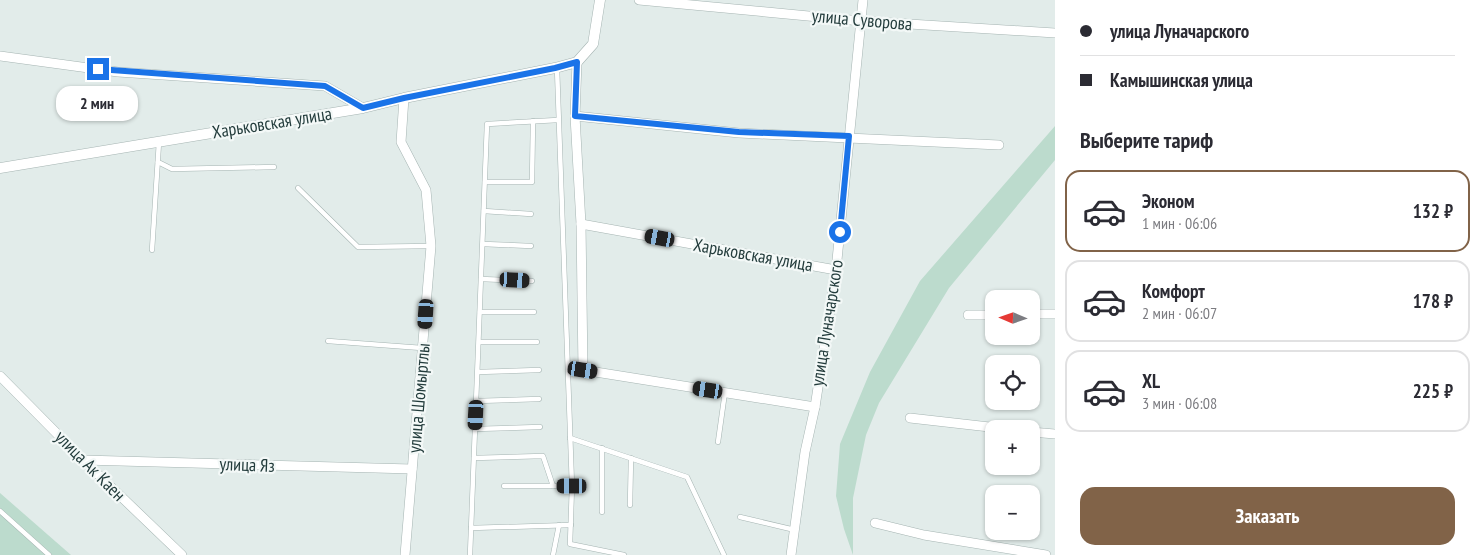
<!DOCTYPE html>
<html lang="ru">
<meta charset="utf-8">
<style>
:root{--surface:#fff;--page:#f2f2f3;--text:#2b2b33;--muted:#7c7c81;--line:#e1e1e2;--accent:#816348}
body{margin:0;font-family:"PT Sans Narrow",sans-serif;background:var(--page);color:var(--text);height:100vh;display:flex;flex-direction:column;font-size:19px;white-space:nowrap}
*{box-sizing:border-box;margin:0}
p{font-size:16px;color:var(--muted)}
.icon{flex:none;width:28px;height:28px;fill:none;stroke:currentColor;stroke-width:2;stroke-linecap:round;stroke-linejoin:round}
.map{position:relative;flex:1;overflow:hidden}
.panel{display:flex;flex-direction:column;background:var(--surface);width:425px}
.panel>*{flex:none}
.hud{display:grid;align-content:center;height:110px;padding:0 25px;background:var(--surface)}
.needle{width:32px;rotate:272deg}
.fabs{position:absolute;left:985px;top:290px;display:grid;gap:10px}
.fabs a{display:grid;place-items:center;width:55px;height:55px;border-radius:10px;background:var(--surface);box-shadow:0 1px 4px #0004;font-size:25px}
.end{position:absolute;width:22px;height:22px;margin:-11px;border:6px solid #1a73e8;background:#fff;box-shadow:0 0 0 2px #fff}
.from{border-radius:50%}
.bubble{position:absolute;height:35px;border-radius:15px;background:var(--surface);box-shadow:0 1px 4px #0004;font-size:16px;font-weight:700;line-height:35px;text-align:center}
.car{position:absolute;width:15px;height:30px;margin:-15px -8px;border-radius:6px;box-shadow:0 0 4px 1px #0007;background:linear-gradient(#222 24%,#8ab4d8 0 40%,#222 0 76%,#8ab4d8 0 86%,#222 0)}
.hud b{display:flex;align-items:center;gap:18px;height:48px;font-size:19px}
.hud b+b{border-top:1px solid var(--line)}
.hud i{width:12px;height:12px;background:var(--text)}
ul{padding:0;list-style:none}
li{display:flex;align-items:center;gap:15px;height:82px;margin:0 10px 8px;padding:0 15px;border:2px solid var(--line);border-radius:15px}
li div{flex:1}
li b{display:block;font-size:19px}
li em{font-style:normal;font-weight:700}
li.current{border-color:var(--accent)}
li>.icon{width:45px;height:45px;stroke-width:1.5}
h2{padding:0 25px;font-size:22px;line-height:60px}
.cta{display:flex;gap:10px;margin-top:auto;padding:10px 25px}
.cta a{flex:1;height:58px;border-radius:15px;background:var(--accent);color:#fff;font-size:20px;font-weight:700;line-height:58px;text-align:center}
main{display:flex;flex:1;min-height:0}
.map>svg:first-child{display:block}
.green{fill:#bcdbcd}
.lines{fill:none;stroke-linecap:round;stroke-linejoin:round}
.service-casing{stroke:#a5b4b2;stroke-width:5.5}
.minor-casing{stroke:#a5b4b2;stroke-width:10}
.tertiary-casing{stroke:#a5b4b2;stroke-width:11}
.service{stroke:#fff;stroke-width:4.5}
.minor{stroke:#fff;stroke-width:9}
.tertiary{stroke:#fff;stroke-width:10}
.route{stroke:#1a73e8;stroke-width:6}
.labels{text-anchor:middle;stroke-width:4.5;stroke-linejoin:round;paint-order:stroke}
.street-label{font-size:18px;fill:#233c3c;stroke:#f3f8f7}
</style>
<main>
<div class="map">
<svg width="1055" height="555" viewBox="0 0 1055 555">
<rect width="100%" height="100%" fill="#e2ecea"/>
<g class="green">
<path d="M1055,126V160L949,288L879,403L866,435L853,498V555L844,529L836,496L840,444L870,372L920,281Z"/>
<path d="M0,493L71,555H0Z"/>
</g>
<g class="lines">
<g class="service-casing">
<g id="service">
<path d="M557,68L572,486L570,544L624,555"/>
<path d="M158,162L172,169L274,167"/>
<path d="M485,182H532L533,121"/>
<path d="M298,188L358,247L431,246"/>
<path d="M484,211L531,214"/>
<path d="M483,244L531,246"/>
<path d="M152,250L159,142"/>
<path d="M481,279L532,281"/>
<path d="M480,312H534"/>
<path d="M328,341L422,348"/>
<path d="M479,342H537"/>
<path d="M478,372L539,370"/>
<path d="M476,401L539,399"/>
<path d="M475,429L540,427"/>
<path d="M570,438L687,477L724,555"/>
<path d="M718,442L725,392"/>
<path d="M474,458L543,456L553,486"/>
<path d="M504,486H572"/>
<path d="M630,505L631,458"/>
<path d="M0,511L49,555"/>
<path d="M602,512V448"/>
<path d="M740,517L795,530"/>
<path d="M471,528L571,525"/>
<path d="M470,555L487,124L558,120"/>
<path d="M553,555L559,525"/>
</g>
</g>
<g class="minor-casing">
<g id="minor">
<path d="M639,0L861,21L1055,33"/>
<path d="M0,56L118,72L325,86L363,108"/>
<path d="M577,62L575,116L581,224L583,370L815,407"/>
<path d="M404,98L401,142L426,190L431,246L405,555"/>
<path d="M575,116L739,133L999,145"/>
<path d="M581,224L836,270"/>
<path d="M1031,314H1055"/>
<path d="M968,315H994"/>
<path d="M0,376L83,460L182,555"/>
<path d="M910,418L1007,429"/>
<path d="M1031,432L1055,434"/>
<path d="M83,460L412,469"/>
<path d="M875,523L924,535L1046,555"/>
<path d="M791,555L805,452L815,407L836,270L863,0"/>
</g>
</g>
<g class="tertiary-casing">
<path id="tertiary" d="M0,168L363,108L404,98L555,68L577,62L593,44L600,0"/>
</g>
<use href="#service" class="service"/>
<use href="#minor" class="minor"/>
<use href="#tertiary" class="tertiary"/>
</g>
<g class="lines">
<path class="route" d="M98,69L325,86L363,108L404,98L555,68L577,62L575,116L739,132L849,136L840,232"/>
</g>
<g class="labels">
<g class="street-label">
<text transform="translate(862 20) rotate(5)" y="6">улица Суворова</text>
<text transform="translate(272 123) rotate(-9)" y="6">Харьковская улица</text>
<text transform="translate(753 255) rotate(10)" y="6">Харьковская улица</text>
<text transform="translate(827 323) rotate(-81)" y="6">улица Луначарского</text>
<text transform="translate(419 398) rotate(-85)" y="6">улица Шомыртлы</text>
<text transform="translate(247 465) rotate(2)" y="6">улица Яз</text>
<text transform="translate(90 466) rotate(45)" y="6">улица Ак Каен</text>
</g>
</g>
</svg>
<div class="fabs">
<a><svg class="needle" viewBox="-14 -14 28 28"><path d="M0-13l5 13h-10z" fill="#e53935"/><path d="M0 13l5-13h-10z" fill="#7c7c81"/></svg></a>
<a><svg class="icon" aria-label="locate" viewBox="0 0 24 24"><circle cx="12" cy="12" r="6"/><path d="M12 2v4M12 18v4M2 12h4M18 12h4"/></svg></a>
<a>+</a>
<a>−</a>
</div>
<i class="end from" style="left:840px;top:232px"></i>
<i class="end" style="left:98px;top:69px"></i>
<div class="bubble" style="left:56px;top:86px;width:82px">2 мин</div>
<i class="car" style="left:660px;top:238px;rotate:280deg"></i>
<i class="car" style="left:515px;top:280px;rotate:93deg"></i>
<i class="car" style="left:426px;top:314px;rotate:184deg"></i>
<i class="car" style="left:583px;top:370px;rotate:99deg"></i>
<i class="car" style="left:708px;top:390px;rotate:279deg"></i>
<i class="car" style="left:476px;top:415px;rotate:183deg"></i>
<i class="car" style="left:572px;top:486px;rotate:270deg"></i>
</div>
<section class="panel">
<div class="hud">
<b><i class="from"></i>улица Луначарского</b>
<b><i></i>Камышинская улица</b>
</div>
<h2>Выберите тариф</h2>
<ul>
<li class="current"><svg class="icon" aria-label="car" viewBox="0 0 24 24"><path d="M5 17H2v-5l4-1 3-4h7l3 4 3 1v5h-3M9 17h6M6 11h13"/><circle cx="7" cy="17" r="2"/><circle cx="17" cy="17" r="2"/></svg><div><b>Эконом</b><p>1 мин · 06:06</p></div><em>132 ₽</em></li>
<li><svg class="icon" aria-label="car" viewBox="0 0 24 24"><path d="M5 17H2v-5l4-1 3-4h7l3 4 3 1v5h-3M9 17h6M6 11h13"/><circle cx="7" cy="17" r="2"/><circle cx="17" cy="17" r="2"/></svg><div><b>Комфорт</b><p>2 мин · 06:07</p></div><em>178 ₽</em></li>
<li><svg class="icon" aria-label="car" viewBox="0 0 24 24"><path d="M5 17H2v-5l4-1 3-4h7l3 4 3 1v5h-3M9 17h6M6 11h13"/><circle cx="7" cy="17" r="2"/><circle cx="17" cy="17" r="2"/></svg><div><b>XL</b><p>3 мин · 06:08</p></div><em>225 ₽</em></li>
</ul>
<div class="cta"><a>Заказать</a></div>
</section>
</main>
